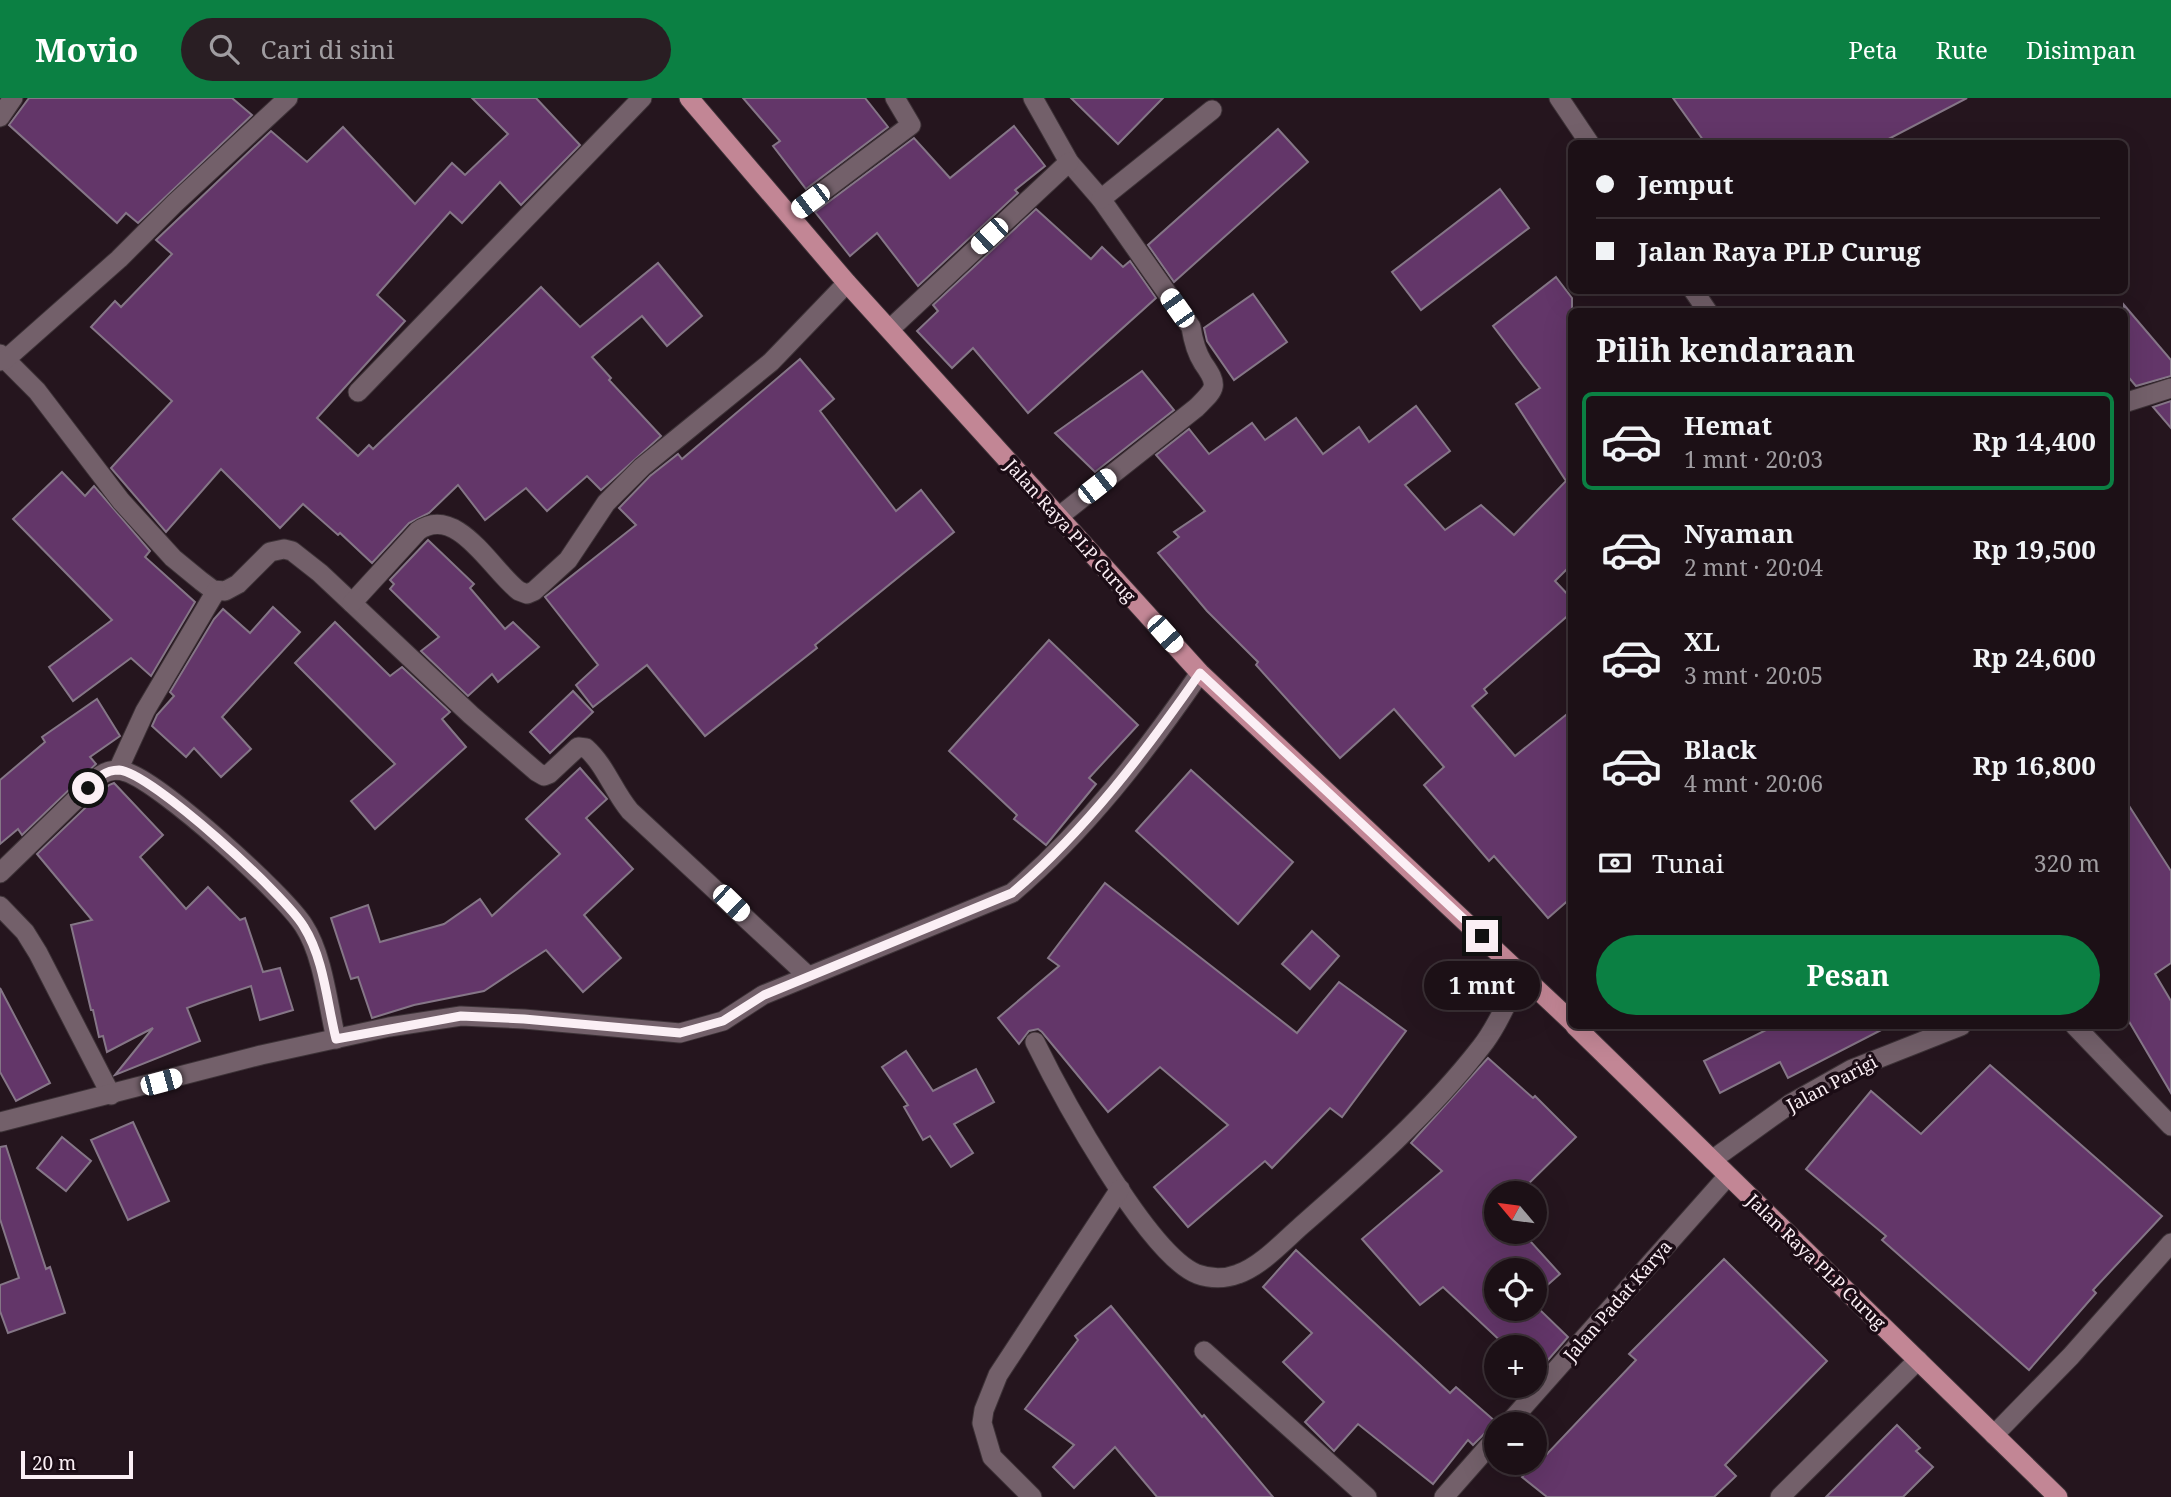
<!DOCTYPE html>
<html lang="id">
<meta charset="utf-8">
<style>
:root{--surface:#1c1016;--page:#291e23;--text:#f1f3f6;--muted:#a09da1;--line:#3a3035;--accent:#0b8043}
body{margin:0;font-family:"Noto Serif",serif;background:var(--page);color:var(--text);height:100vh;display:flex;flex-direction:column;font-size:26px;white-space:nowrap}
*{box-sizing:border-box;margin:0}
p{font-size:23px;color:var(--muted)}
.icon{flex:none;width:38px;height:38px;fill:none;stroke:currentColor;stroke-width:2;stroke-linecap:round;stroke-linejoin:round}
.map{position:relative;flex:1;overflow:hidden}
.drawer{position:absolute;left:1568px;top:210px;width:560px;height:721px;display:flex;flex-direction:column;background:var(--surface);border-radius:10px;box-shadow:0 7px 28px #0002,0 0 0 2px var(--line)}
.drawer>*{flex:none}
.hud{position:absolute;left:1568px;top:42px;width:560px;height:154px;border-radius:10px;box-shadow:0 7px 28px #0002,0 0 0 2px var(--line);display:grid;align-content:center;height:154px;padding:0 28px;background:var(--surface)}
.needle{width:46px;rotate:299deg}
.fabs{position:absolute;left:1484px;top:1083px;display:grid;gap:14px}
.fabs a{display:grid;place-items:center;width:63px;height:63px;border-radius:50%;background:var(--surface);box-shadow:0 7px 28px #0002,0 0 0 2px var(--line);font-size:35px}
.scale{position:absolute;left:21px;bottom:18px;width:112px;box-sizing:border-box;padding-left:7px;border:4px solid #fbeff5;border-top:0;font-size:19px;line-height:24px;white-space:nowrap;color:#fbeff5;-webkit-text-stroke:5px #1b0c15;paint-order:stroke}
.end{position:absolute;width:32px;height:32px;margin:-16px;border:9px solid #fbeff5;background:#111;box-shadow:0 0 0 4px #111}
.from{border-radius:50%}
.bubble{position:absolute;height:49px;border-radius:24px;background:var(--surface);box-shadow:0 7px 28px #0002,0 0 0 2px var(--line);font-size:23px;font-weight:700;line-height:49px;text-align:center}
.car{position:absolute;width:21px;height:42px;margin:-21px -10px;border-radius:9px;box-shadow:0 0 5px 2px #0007;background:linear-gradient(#fff 24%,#345 0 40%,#fff 0 76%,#345 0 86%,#fff 0)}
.hud b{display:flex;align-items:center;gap:24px;height:66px;font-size:26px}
.hud b+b{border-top:2px solid var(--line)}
.hud i{width:18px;height:18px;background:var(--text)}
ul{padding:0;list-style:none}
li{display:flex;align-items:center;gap:21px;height:98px;margin:0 14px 10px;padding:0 14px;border:4px solid transparent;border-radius:10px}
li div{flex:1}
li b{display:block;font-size:26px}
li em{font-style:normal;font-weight:700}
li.active{border-color:var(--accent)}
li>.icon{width:63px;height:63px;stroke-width:1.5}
h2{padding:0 28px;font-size:32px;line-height:84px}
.pay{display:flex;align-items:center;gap:18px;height:77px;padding:0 28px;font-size:26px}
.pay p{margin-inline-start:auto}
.cta{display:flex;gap:14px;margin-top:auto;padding:14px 28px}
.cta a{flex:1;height:80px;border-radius:42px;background:var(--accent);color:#fff;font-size:28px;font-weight:700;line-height:80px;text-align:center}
header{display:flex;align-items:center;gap:42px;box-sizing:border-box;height:98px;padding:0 35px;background:var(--accent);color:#fff}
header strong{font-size:33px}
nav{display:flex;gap:38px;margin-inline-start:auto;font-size:24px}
.search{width:490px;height:63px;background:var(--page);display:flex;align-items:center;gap:18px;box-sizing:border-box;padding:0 24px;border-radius:38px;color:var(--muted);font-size:26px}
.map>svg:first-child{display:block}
.building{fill:#633669;stroke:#857687;stroke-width:2}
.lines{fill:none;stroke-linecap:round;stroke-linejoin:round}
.minor-casing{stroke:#3d3237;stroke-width:21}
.tertiary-casing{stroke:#3d3237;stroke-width:21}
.primary-casing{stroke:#3d3237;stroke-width:21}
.minor{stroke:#73606a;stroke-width:19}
.tertiary{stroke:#73606a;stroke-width:19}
.primary{stroke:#c28695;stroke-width:19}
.route{stroke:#fbeff5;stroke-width:9}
.labels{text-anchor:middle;stroke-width:7;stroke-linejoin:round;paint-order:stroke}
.street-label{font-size:18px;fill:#fbeff5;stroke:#1b0c15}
</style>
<header>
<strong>Movio</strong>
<div class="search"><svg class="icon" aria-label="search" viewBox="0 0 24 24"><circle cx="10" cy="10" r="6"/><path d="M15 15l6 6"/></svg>Cari di sini</div>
<nav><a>Peta</a><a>Rute</a><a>Disimpan</a></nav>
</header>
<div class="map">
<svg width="2171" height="1399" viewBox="0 0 2171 1399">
<rect width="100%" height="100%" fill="#25151e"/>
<g class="building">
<path d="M29,0H232L252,17L138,125L126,115L117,125L9,27Z"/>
<path d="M472,0H536L580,47L521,107L500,84L462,125L450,114L377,197L405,223L317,320L358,358L369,347L373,351L541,189L580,229L658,165L702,218L667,248L642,218L592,259L611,280L609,282L661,338L601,392L587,378L547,413L526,390L485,422L458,387L429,415L409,425L372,465L340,435L338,437L303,406L280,430L221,371L166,434L111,370L172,303L91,229L115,203L121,209L172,156L156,142L271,33L307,64L343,29L415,106L452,65L465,77L508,36Z"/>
<path d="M743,0H865L888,29L806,91L773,48L780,43Z"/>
<path d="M1071,0H1163L1118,46Z"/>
<path d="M1673,0H1967L1879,46H1706Z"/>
<path d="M1014,28L1045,68L1015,92L1018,95L918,188L877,135L850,158L815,114L914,40L950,80Z"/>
<path d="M1278,31L1308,64L1174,184L1148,147Z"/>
<path d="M1500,91L1529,130L1421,212L1392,174Z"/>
<path d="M1036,111L1091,161L1102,149L1123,169L1130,163L1156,200L1028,315L973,250L952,270L917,233L938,213L933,207Z"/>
<path d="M1556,179L1572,200V466L1555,483L1572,501V514L1484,591L1487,595L1472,608L1515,658L1572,612V799L1548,820L1494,758L1489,763L1424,687L1444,669L1394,611L1340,660L1256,567L1258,564L1207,513L1158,455L1179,439L1174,434L1205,413L1156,357L1189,331L1209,356L1252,325L1265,342L1296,320L1323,356L1359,329L1369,344L1416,308L1450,353L1405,387L1445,432L1481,407L1514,437L1566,383L1516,306L1540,290L1493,228Z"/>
<path d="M1253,196L1287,244L1234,282L1207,243L1204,230Z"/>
<path d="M2124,207L2171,262V278L2136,288L2124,274Z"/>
<path d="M800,261L834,301L820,313L896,413L921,392L954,434L815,547L817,550L705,638L647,567L593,609L576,587L598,567L545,499L636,427L619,410L650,378L678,356L682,361Z"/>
<path d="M1142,273L1174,312L1095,374L1055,335Z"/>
<path d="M2171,303V330L2153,309Z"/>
<path d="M62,374L85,398L94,388L150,453L145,459L195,504L151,578L131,560L73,603L49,569L112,522L13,421Z"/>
<path d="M428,442L474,486L470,490L505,531L513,524L539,549L498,584L492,576L468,598L421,553L439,539L390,491L394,486L390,482Z"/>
<path d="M273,509L300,534L222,619L251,651L221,679L194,650L186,659L152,628L157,617L174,598L170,594L214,521L223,511L250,535Z"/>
<path d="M335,524L390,578L402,569L450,614L442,621L466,649L375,731L351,703L395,666L295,565Z"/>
<path d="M1049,542L1138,627L1089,680L1096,686L1046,747L1014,721L1017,717L949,653Z"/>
<path d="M573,593L593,614L550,655L530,634Z"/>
<path d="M97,601L120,638L90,659L96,666L22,737L18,731L0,746V682L45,644L42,639Z"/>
<path d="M580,670L607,701L586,720L633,771L584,817L621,860L583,894L546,852L484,893L414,907L372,920L358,879L351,881L331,820L368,807L380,844L444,826L480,801L492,818L560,756L526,721Z"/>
<path d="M1191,672L1293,764L1238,826L1136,733Z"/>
<path d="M114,685L163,737L140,759L186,811L208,789L240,822L245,820L263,874L280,870L293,912L260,922L251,888L200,905L187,910L200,943L115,977L153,930L107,954L103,938L99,939L93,912H91L71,827L92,822L37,756L109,687Z"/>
<path d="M2124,700L2171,773V865L2155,876L2171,903V995L2124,915Z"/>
<path d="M1105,785L1297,935L1339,884L1406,933L1342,1019L1330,1010L1272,1070L1265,1063L1188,1129L1154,1089L1228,1027L1160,969L1108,1014L1042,934L1038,931L1029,933L1019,946L998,920L1059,868L1048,860Z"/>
<path d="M1312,833L1339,858L1310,891L1282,866Z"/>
<path d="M0,890L50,985L16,1003L0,974Z"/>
<path d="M1774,928H1889L1788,980L1780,964L1720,995L1704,963Z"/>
<path d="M906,953L933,993L976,971L994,1004L954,1026L973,1055L951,1069L930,1038L923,1042L904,1009L908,1007L882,969Z"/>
<path d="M1488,960L1533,1000L1535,998L1576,1039L1518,1096H1496V1134H1522L1560,1176L1535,1198V1172H1496V1211H1535V1207L1568,1239L1535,1277V1250H1508L1443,1189L1420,1207L1362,1141L1442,1073L1411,1045Z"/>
<path d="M1990,967L2162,1118L2093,1192L2096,1195L2029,1272L1882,1142L1886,1138L1806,1071L1871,993L1921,1036Z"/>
<path d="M133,1024L169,1103L128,1122L91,1042Z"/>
<path d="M62,1039L91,1063L66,1093L37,1070Z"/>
<path d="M6,1048L46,1171L50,1169L65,1215L8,1235L0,1213V1187L19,1180L0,1121V1049Z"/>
<path d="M1296,1152L1450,1295L1456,1289L1496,1324L1473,1347L1468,1342L1433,1386L1358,1326L1334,1353L1305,1324L1324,1304L1283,1264L1312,1235L1263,1189Z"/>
<path d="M1724,1161L1827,1263L1725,1367L1736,1378L1714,1399H1547L1522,1379L1543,1353L1547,1356L1636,1262L1629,1256Z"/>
<path d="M1111,1208L1202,1319L1204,1317L1273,1399H1157L1115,1349L1074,1390L1053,1369L1074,1347L1025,1311L1078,1242L1075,1238Z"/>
<path d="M1897,1327L1920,1350L1916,1353L1933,1369L1903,1399H1826Z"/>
</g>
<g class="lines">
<g class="minor-casing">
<g id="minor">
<path d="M1033,0L1069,64L1101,101L1191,229C1193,242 1196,254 1203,265C1220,289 1215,291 1196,310L1057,420"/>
<path d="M0,19L13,0"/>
<path d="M1101,101L1212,12"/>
<path d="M790,118L911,27L895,0"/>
<path d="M890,231L1069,64"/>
<path d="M0,256L37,293L121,403L173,460L201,483L213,492L225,493L238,486L270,454L284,451L292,453L320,475L471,617L537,674L544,678L549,676L578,649L586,650C606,668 613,693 630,713L808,878"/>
<path d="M0,263L5,262L119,161L175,105L288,0"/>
<path d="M358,294L642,0"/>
<path d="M2124,305L2171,290"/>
<path d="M352,505L418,433C457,405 492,473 519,493L527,496L534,493L568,462L606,405L642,369L771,264L847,185"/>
<path d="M118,672L145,613L216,493"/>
<path d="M0,775L101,677C108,672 118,671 126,674C161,685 284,796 304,828C323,857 328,907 336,941"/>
<path d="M0,808L25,834L38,855L111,997"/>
<path d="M2075,928L2171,1028"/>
<path d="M1035,944C1060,995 1147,1156 1197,1176C1211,1181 1225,1181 1238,1176C1261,1168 1283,1144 1301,1128C1365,1072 1429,1016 1481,949C1498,928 1509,899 1522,875"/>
<path d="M1204,1253L1367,1399"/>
<path d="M1994,1337L2071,1258L2171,1145"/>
<path d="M1032,1399L992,1359L982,1325L984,1312L998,1277L1120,1091"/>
<path d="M1780,1399L1918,1262"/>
</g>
</g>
<g class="tertiary-casing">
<g id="tertiary">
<path d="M1559,0L1590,46"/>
<path d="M1693,192L1708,214"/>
<path d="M0,1024L261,957L389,929L461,918L524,921L680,935L723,923L763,897L1012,795C1085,733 1146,654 1200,575"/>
<path d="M1712,1062L1790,1006L1852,971L1961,928"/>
<path d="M1508,1326L1727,1079"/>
<path d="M1444,1399L1496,1340"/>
</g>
</g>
<g class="primary-casing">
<g id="primary">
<path d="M689,0L847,185L1200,575L1572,924"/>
<path d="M1575,928L2058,1399"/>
</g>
</g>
<use href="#minor" class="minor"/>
<use href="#tertiary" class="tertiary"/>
<use href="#primary" class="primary"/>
</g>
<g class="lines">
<path class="route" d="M88,690C97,680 105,672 119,672C151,674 287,799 304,829C324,861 327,905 336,941L461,918L524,921L680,935L723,923L764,897L1012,795C1085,733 1145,654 1200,575L1482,838"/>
</g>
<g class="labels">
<g class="street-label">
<text transform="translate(1070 433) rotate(48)" y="6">Jalan Raya PLP Curug</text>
<text transform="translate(1832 986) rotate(-28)" y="6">Jalan Parigi</text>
<text transform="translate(1816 1164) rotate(44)" y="6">Jalan Raya PLP Curug</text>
<text transform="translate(1618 1203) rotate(-49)" y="6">Jalan Padat Karya</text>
</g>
</g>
</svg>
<div class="fabs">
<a><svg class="needle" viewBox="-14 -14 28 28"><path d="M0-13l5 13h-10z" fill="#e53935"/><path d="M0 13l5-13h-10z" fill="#a09da1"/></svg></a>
<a><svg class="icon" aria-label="locate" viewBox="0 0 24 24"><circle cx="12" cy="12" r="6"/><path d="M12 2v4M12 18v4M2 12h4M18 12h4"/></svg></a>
<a>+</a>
<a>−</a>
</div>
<div class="scale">20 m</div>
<i class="end from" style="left:88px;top:690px"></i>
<i class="end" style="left:1482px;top:838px"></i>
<div class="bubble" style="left:1424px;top:863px;width:116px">1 mnt</div>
<i class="car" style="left:810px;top:103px;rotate:233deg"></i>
<i class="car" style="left:989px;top:138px;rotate:227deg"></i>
<i class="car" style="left:1177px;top:210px;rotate:325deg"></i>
<i class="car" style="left:1097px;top:388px;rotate:52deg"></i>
<i class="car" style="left:1165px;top:536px;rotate:138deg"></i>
<i class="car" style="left:731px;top:805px;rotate:134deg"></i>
<i class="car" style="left:161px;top:984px;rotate:75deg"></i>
<div class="hud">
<b><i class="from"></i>Jemput</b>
<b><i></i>Jalan Raya PLP Curug</b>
</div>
<section class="drawer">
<h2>Pilih kendaraan</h2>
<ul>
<li class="active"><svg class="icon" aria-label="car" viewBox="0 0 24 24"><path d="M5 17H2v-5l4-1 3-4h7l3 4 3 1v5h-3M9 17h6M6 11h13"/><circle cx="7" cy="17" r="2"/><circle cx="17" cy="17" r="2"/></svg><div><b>Hemat</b><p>1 mnt · 20:03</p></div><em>Rp 14,400</em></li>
<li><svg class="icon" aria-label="car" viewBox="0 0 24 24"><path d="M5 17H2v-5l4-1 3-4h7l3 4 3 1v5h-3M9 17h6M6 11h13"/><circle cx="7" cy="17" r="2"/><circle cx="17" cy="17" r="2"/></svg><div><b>Nyaman</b><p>2 mnt · 20:04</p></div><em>Rp 19,500</em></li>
<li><svg class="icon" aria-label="car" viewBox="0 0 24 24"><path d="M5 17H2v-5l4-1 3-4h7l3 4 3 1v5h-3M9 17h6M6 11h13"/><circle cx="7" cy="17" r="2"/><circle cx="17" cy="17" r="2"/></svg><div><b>XL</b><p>3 mnt · 20:05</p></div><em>Rp 24,600</em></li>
<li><svg class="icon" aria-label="car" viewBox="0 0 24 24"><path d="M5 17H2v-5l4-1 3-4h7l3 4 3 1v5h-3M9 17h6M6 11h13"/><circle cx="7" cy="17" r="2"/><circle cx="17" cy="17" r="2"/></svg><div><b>Black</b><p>4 mnt · 20:06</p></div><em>Rp 16,800</em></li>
</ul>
<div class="pay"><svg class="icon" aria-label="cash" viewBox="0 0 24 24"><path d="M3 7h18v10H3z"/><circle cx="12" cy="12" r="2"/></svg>Tunai<p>320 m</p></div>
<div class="cta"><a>Pesan</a></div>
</section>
</div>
